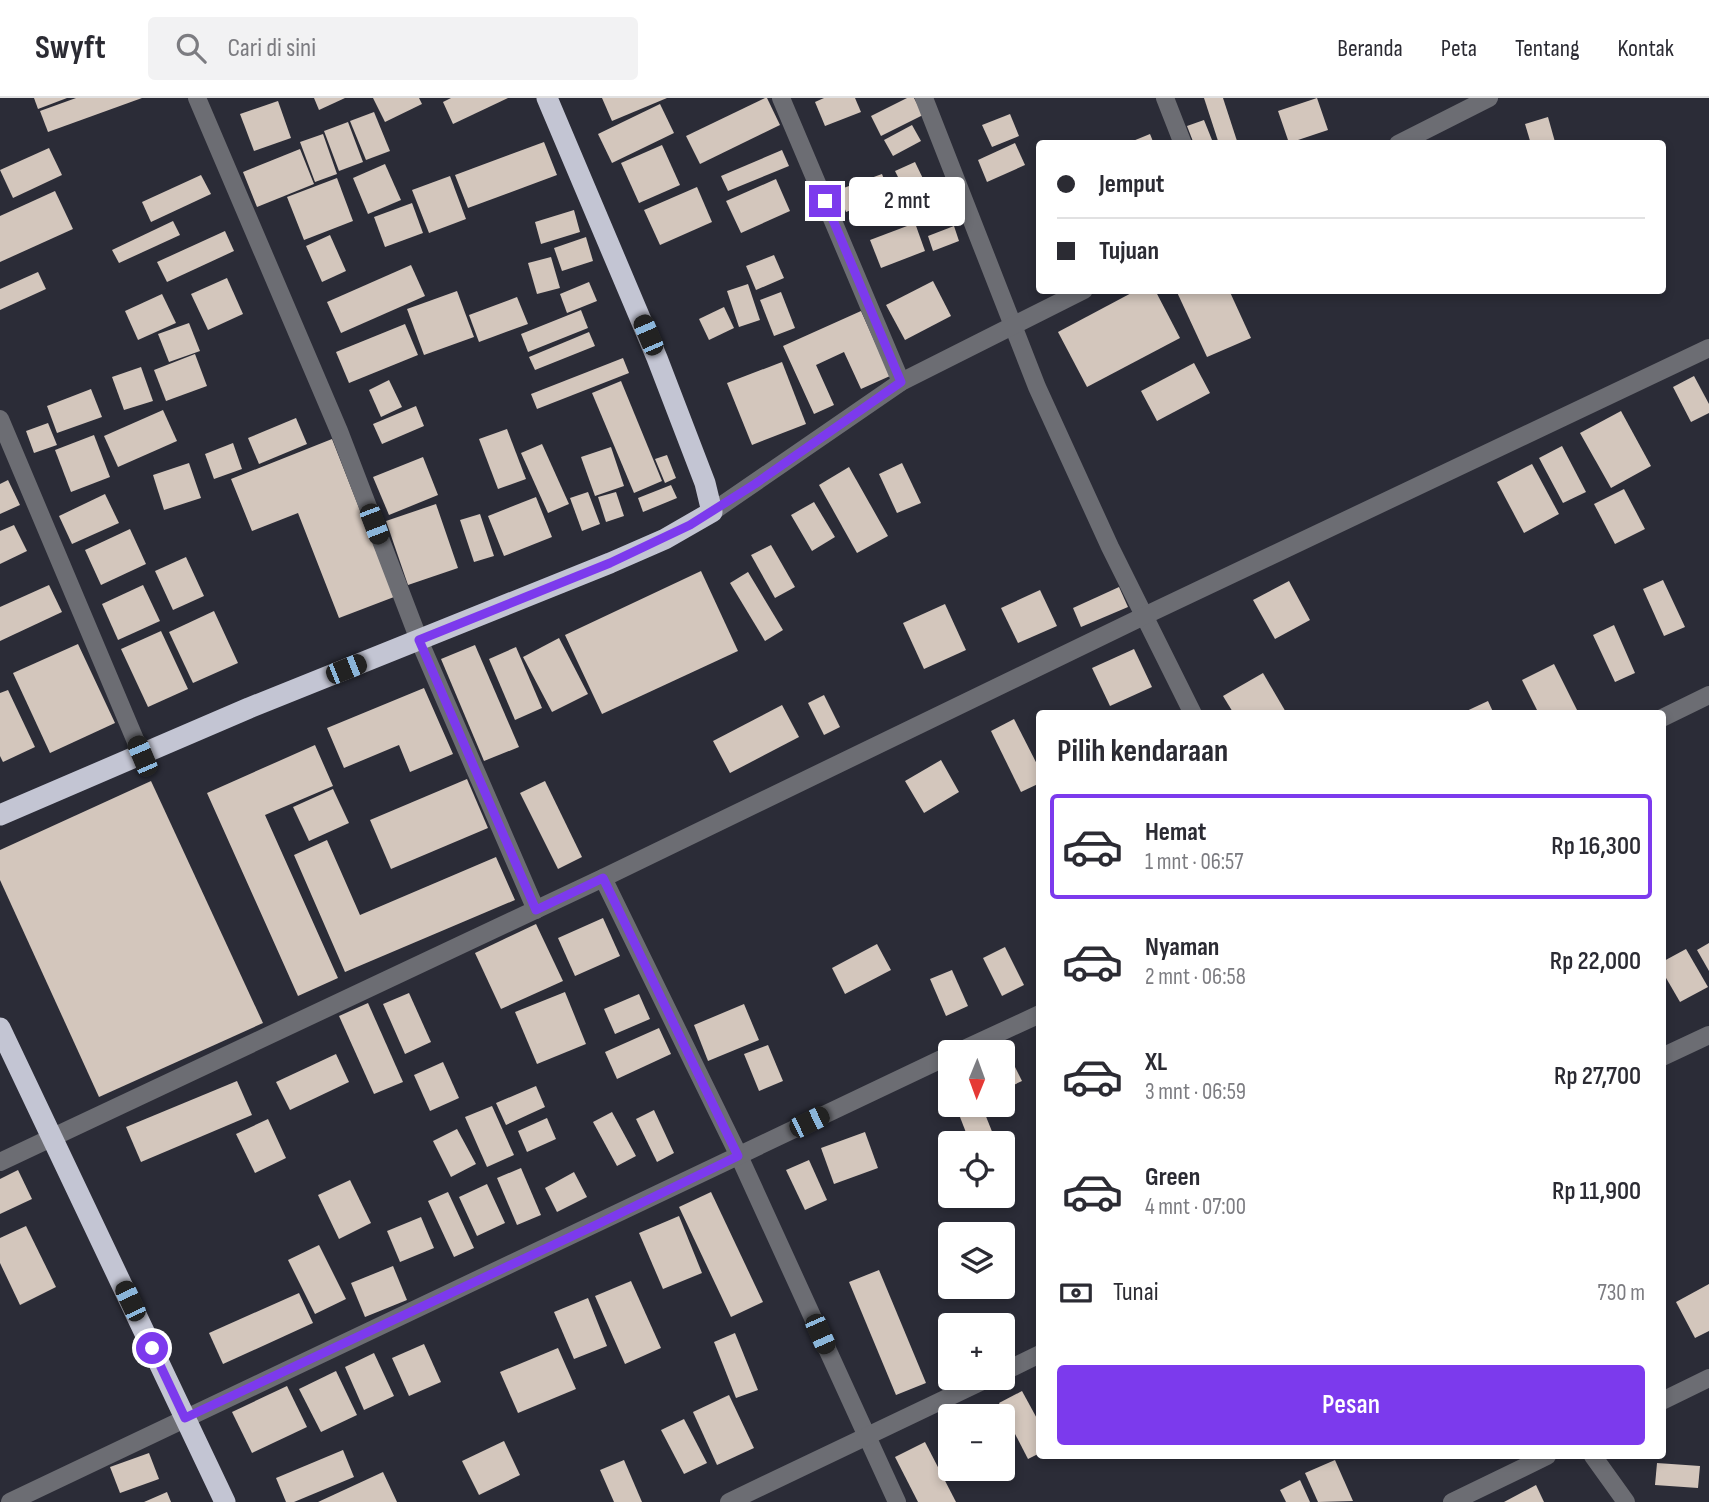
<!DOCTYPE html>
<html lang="id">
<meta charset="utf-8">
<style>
:root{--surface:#fff;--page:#f2f2f3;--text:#2b2b33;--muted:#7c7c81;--line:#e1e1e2;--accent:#7c3aed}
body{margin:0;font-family:"Sofia Sans Condensed",sans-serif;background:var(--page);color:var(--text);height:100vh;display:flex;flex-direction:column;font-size:26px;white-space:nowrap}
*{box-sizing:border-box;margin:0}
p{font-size:23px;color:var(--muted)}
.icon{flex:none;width:38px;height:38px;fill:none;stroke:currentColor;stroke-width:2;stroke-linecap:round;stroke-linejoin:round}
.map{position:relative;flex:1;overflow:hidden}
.panel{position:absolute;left:1036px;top:612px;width:630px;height:749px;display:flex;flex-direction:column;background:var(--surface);border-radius:7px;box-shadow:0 4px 10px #0003}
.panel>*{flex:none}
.guide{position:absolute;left:1036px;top:42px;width:630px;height:154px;border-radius:7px;box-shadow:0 4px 10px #0003;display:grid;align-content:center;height:154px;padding:0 21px;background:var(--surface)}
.needle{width:46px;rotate:181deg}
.fabs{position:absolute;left:938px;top:942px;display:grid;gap:14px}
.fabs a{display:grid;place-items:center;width:77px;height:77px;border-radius:7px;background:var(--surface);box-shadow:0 4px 10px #0003;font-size:35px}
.end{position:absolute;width:32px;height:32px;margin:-16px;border:9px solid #7c3aed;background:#fff;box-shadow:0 0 0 4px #fff}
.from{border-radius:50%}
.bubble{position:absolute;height:49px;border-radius:7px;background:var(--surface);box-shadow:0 4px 10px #0003;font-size:23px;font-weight:600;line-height:49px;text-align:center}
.car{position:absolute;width:21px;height:42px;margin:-21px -10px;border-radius:9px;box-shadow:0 0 5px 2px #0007;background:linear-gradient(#222 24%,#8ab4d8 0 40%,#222 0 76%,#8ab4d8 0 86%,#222 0)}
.guide b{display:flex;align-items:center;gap:24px;height:66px;font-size:26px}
.guide b+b{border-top:2px solid var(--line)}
.guide i{width:18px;height:18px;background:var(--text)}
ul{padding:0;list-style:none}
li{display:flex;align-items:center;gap:21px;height:105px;margin:0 14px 10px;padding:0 7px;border:4px solid transparent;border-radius:7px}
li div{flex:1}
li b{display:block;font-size:26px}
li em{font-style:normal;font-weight:600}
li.on{border-color:var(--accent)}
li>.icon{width:63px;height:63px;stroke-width:1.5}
h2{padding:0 21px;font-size:32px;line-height:84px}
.pay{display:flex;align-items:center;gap:18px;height:77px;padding:0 21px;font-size:26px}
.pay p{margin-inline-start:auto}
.primary-button{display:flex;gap:14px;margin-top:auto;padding:14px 21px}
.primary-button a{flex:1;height:80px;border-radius:7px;background:var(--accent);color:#fff;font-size:28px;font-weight:600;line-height:80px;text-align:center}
header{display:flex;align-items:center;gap:42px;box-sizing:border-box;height:98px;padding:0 35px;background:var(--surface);border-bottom:2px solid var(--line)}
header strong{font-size:33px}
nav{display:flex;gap:38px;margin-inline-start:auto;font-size:24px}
.search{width:490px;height:63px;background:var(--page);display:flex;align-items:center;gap:18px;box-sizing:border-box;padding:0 24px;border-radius:7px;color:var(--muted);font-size:26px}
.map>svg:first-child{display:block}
.building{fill:#d3c6bc}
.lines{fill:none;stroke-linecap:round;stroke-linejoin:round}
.street{stroke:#6c6d73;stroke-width:18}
.highway{stroke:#c3c5d3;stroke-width:21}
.route{stroke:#7c3aed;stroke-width:9}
</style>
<header>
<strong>Swyft</strong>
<div class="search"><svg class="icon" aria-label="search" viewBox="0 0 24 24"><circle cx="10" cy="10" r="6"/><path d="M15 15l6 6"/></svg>Cari di sini</div>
<nav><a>Beranda</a><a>Peta</a><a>Tentang</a><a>Kontak</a></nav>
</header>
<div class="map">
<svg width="1709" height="1404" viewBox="0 0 1709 1404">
<rect width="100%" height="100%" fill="#2b2c37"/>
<g class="building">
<path d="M34,0H67L38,11Z"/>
<path d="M76,0H142L48,34L40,13Z"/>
<path d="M314,0H345L319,12Z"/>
<path d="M373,0H419L422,6L385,24Z"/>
<path d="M451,0H508L453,26L443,4Z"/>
<path d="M602,0H667L612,23Z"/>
<path d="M765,0H767L780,27L700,66L686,38Z"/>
<path d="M824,0H855L861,14L825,28L815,4Z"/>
<path d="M907,0H914L923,17L881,38L871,18Z"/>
<path d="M1204,0H1223L1237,43L1219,46Z"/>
<path d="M1317,0L1328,32L1289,45L1278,13Z"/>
<path d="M278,3L291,40L254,53L240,16Z"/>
<path d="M660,6L674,35L612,65L598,36Z"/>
<path d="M374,14L390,53L366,62L350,23Z"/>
<path d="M1010,16L1019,38L992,49L982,27Z"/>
<path d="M1548,19L1555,44L1531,46L1525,26Z"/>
<path d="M1204,22L1212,42L1194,46L1187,28Z"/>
<path d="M348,24L363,64L339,73L324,33Z"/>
<path d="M912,27L921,43L893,58L884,42Z"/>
<path d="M323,36L337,76L315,84L300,44Z"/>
<path d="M1150,36L1154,46H1128V45Z"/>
<path d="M544,44L557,77L468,110L455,77Z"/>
<path d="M1015,45L1025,67L987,84L978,62Z"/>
<path d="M662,47L680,87L639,105L621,65Z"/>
<path d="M49,50L62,77L13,100L0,72Z"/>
<path d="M300,51L314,86L257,109L243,74Z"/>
<path d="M782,52L789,68L728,93L721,78Z"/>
<path d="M915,64L927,89L908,99L895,73Z"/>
<path d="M385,66L401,102L368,116L353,80Z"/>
<path d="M882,76L890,97L846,114L838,92Z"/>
<path d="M201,77L211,96L151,124L142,104Z"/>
<path d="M450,78L466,121L429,135L412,92Z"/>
<path d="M337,80L353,123L304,142L287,99Z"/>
<path d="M776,81L790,113L741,135L726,103Z"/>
<path d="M697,89L712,124L660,147L644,112Z"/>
<path d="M55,93L73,131L0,164V118Z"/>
<path d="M412,105L423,135L385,149L374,119Z"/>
<path d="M574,112L580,134L541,146L535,124Z"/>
<path d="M173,123L180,137L119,165L112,152Z"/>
<path d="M915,125L925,153L881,170L870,142Z"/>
<path d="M954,128L959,143L933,153L928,138Z"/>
<path d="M225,133L234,153L167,184L157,164Z"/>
<path d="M330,137L346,173L322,184L306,148Z"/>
<path d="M586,139L593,163L562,173L554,150Z"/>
<path d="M774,157L784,180L756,192L746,168Z"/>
<path d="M551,159L560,190L537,196L528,165Z"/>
<path d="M411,167L425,198L341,235L327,204Z"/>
<path d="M38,174L46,191L0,212V191Z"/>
<path d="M227,180L243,216L208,232L191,196Z"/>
<path d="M933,183L951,218L905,242L886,207Z"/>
<path d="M589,184L597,203L567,215L560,196Z"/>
<path d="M748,186L760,222L739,229L727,193Z"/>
<path d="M1137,192H1155L1180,240L1087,289L1058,234Z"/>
<path d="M1176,192H1229L1251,240L1207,259Z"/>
<path d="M457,193L474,239L424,257L407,211Z"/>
<path d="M781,194L795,230L774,238L760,202Z"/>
<path d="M162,196L176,225L138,242L125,213Z"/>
<path d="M517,199L528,226L479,244L469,217Z"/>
<path d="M724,209L734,230L709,242L699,221Z"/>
<path d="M581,212L588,230L528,254L521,236Z"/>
<path d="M861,213L890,278L861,291L844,254L816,267L834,307L814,316L783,248Z"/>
<path d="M189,225L200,253L169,264L158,236Z"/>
<path d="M405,226L418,257L349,285L336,254Z"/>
<path d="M589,234L595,248L535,272L529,259Z"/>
<path d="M195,256L207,288L166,303L154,272Z"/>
<path d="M623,260L629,275L537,311L531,296Z"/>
<path d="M782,264L806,326L752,347L727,285Z"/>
<path d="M1194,265L1210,295L1157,323L1141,293Z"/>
<path d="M141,269L153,303L124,312L112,279Z"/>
<path d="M1694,278L1709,306V315L1691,324L1673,289Z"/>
<path d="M389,282L402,309L381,319L369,292Z"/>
<path d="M621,283L662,383L634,395L592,295Z"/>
<path d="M91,291L102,319L57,335L47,308Z"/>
<path d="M416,308L424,328L382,346L373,326Z"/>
<path d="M163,312L177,343L118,369L104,338Z"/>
<path d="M1621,313L1651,368L1611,390L1580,335Z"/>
<path d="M296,320L307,346L259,366L248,340Z"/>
<path d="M48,325L57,347L34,355L26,333Z"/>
<path d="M507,331L526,381L498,391L479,341Z"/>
<path d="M94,337L110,379L71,394L55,352Z"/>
<path d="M332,341L394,499L339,520L298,415L252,433L231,381Z"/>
<path d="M233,345L242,371L214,381L205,356Z"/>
<path d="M542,346L569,406L548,415L521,355Z"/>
<path d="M1562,348L1586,394L1563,405L1539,360Z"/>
<path d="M611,349L624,388L595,398L581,359Z"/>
<path d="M667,357L676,380L665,385L655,361Z"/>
<path d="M423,359L438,397L389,417L373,379Z"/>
<path d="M189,365L201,400L164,412L153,377Z"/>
<path d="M902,365L921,405L897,415L879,376Z"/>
<path d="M1532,366L1559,416L1524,435L1497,384Z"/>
<path d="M849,369L888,438L857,455L819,387Z"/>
<path d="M8,382L20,407L0,416V386Z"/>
<path d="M671,387L677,400L643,414L638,400Z"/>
<path d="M1624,391L1645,431L1615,446L1594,406Z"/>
<path d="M588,394L600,426L582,433L570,400Z"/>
<path d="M616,394L624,418L606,424L598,399Z"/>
<path d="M105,396L119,425L72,446L59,418Z"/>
<path d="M536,399L552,439L504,458L488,418Z"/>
<path d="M814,404L835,439L812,453L791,417Z"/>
<path d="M436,406L458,470L408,487L386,423Z"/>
<path d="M480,416L494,458L474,464L460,422Z"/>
<path d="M14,427L27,453L0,466V433Z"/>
<path d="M130,431L146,466L101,487L85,452Z"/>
<path d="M771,447L795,489L775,500L751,457Z"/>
<path d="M186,459L204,498L173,512L155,473Z"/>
<path d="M701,473L738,553L602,616L565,537Z"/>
<path d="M748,474L783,532L765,543L730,485Z"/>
<path d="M1663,482L1685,529L1664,538L1643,491Z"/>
<path d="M1289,483L1310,522L1275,541L1253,502Z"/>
<path d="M49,487L62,514L0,543V509Z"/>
<path d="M143,487L160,523L118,542L102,506Z"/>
<path d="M1119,489L1128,509L1081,529L1073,510Z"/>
<path d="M1040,492L1057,528L1018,545L1001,510Z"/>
<path d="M945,506L966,552L924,571L903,525Z"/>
<path d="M214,513L238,565L193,585L169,534Z"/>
<path d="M1614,527L1635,575L1615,584L1593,537Z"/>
<path d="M161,533L188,591L148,609L121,551Z"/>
<path d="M559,540L588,596L552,614L523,559Z"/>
<path d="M78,546L115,625L50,655L13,575Z"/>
<path d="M475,547L519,649L484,663L441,561Z"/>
<path d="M516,549L542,610L515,622L489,561Z"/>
<path d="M1134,551L1152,589L1110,608L1092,570Z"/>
<path d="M1554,566L1577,612L1568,616H1539L1522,582Z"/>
<path d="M1263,575L1287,616H1234L1223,598Z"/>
<path d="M424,590L453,656L410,674L399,647L344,670L327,630Z"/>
<path d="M8,592L35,649L3,664L0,658V595Z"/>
<path d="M824,597L840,629L824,637L808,605Z"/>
<path d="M1488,603L1494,616H1460Z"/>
<path d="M782,607L799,639L730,675L713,643Z"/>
<path d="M1014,621L1040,672V685L1021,694L991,633Z"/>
<path d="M315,647L333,688L265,717L338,880L298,898L207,695Z"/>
<path d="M941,662L959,694L924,715L905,683Z"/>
<path d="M467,681L488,730L391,771L370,722Z"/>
<path d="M151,683L263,925L99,999L0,782V752Z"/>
<path d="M545,683L582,759L558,771L520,695Z"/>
<path d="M333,691L349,725L309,743L293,709Z"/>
<path d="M327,742L360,817L496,759L515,802L345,874L294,757Z"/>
<path d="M603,820L620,858L575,878L558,840Z"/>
<path d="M536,826L563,883L501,911L475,855Z"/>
<path d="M1709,845V873L1697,852Z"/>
<path d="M877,846L891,872L845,896L832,870Z"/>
<path d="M1005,849L1024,887L1002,898L983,860Z"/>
<path d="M1686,851L1708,889L1680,904L1662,873V864Z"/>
<path d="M952,872L968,908L946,918L930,881Z"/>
<path d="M565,894L586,946L537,966L515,914Z"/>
<path d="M409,895L431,944L405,956L383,906Z"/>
<path d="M639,896L650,921L615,936L604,911Z"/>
<path d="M368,905L403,984L374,996L339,918Z"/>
<path d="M744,906L759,942L708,963L694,927Z"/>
<path d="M659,930L671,956L617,981L605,954Z"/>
<path d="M768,947L783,983L759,993L744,956Z"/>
<path d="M336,956L349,984L290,1012L276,984Z"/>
<path d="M1010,959L1022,983L1003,992V963Z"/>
<path d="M443,964L459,1000L430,1013L414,977Z"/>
<path d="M237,983L252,1017L141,1064L126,1029Z"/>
<path d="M536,988L545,1009L506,1027L496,1005Z"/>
<path d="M955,1006H981L993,1036L970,1045Z"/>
<path d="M492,1008L514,1057L487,1069L465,1019Z"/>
<path d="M654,1012L674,1055L657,1064L636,1021Z"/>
<path d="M612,1014L636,1058L617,1068L593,1024Z"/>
<path d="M547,1020L556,1041L527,1054L518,1033Z"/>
<path d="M268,1021L286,1060L255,1075L236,1036Z"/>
<path d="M457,1031L476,1066L451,1079L433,1043Z"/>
<path d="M865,1034L878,1070L834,1086L821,1050Z"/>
<path d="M809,1062L827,1102L805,1112L786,1072Z"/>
<path d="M521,1070L541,1117L517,1127L497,1080Z"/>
<path d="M18,1072L32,1101L0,1116V1081Z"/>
<path d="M574,1074L587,1099L557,1114L545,1090Z"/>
<path d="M350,1082L371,1125L339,1141L318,1097Z"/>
<path d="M487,1086L505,1125L477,1138L459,1099Z"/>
<path d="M448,1094L474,1150L454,1159L428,1103Z"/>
<path d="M711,1094L763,1204L731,1219L679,1109Z"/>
<path d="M679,1118L702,1175L663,1191L639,1135Z"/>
<path d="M421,1119L434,1150L400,1164L387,1133Z"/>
<path d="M26,1128L56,1189L20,1207L0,1165V1140Z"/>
<path d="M319,1147L346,1201L315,1216L288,1162Z"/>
<path d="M393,1168L407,1202L365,1219L351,1185Z"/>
<path d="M879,1172L926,1285L896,1297L849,1184Z"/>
<path d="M631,1183L661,1250L625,1266L595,1198Z"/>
<path d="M1709,1186V1233L1695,1240L1676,1204Z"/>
<path d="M299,1195L313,1225L223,1266L209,1235Z"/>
<path d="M588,1200L607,1248L574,1261L554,1214Z"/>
<path d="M735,1235L758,1292L736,1300L714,1244Z"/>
<path d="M424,1246L441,1284L409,1298L392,1260Z"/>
<path d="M558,1250L576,1291L518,1315L500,1274Z"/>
<path d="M374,1255L394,1298L364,1312L345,1269Z"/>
<path d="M336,1273L357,1317L321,1334L299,1291Z"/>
<path d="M287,1288L307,1329L252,1355L232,1314Z"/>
<path d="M1022,1293L1040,1326V1355L1028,1361L999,1305Z"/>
<path d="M729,1297L754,1350L717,1367L693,1314Z"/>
<path d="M968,1307L973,1318H950V1347L938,1322Z"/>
<path d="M684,1321L707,1365L684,1376L661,1332Z"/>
<path d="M504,1343L520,1377L479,1397L462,1363Z"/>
<path d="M925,1344L956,1404H918L895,1359Z"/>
<path d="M343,1352L354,1379L294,1404H286L276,1380Z"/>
<path d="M149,1355L159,1381L120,1395L110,1369Z"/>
<path d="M624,1362L642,1404H614L600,1372Z"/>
<path d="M1335,1362L1353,1403L1318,1404L1305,1375Z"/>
<path d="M1657,1365L1700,1368L1698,1390L1655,1387Z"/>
<path d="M383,1374L397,1404H318Z"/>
<path d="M1300,1382L1310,1404H1286L1280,1392Z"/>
<path d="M1536,1387L1544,1404H1504Z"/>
<path d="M167,1394L171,1404H144Z"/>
</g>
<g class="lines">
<g class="street">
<path d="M197,0L339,333L419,542L536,812"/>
<path d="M781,0L901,284"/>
<path d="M924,0L1037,289L1110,449L1193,616"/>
<path d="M1165,0L1183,46"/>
<path d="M1398,46L1489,0"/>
<path d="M0,321L142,658"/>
<path d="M712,414L901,284L1084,192"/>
<path d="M1662,620L1709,597"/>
<path d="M603,780L739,1058L897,1404"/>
<path d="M958,954L1040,916"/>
<path d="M1662,959L1709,937"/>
<path d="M0,1064L603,780L1144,518L1709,250"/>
<path d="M1003,1274L1040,1256"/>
<path d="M1662,1303L1709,1280"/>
<path d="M1593,1358L1626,1404"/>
<path d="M10,1404L950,957"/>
<path d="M729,1404L991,1279"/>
<path d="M1452,1404L1547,1358"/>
</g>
<g class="highway">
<path d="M0,717L249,610L610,465L665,441L712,414L705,385L657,260L547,0"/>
<path d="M0,930L225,1404"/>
</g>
</g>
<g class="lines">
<path class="route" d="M152,1250L185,1320L598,1126L738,1058L603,780L536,812L419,542L610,465L690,427L755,386L901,284L825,103"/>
</g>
</svg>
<div class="fabs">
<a><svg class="needle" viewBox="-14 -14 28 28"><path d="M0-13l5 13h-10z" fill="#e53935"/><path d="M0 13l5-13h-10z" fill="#7c7c81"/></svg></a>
<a><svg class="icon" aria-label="locate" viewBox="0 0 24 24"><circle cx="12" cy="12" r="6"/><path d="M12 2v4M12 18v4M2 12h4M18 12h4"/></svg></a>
<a><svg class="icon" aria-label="layers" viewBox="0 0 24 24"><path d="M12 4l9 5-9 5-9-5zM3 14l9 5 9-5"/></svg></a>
<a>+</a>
<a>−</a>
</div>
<i class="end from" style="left:152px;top:1250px"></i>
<i class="end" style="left:825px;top:103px"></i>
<div class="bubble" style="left:849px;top:79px;width:116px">2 mnt</div>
<i class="car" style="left:648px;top:237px;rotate:337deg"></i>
<i class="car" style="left:374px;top:426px;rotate:159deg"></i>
<i class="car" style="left:346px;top:571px;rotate:68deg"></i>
<i class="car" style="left:142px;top:658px;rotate:337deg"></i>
<i class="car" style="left:809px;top:1024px;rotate:64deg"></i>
<i class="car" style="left:130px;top:1203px;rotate:335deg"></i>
<i class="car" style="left:820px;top:1236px;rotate:156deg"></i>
<div class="guide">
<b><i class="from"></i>Jemput</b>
<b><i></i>Tujuan</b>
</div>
<section class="panel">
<h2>Pilih kendaraan</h2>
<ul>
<li class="on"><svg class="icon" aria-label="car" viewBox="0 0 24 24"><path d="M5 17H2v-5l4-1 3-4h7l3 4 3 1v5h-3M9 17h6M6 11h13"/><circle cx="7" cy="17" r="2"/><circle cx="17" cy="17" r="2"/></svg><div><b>Hemat</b><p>1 mnt · 06:57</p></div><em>Rp 16,300</em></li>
<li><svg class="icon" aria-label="car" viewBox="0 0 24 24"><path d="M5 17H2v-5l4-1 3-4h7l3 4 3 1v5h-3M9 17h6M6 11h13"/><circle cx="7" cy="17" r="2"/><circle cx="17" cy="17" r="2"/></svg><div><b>Nyaman</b><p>2 mnt · 06:58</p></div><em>Rp 22,000</em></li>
<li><svg class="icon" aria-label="car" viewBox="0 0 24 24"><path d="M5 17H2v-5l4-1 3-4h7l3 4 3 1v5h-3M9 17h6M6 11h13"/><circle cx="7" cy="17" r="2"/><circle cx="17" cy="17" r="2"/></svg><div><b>XL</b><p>3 mnt · 06:59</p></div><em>Rp 27,700</em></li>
<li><svg class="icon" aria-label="car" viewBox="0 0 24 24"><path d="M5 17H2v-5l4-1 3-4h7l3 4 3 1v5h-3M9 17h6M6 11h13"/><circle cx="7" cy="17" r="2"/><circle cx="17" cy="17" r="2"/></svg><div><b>Green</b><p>4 mnt · 07:00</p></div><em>Rp 11,900</em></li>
</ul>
<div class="pay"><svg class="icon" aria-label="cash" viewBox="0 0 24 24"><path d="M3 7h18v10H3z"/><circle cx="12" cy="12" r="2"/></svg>Tunai<p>730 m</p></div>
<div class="primary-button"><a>Pesan</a></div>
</section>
</div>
